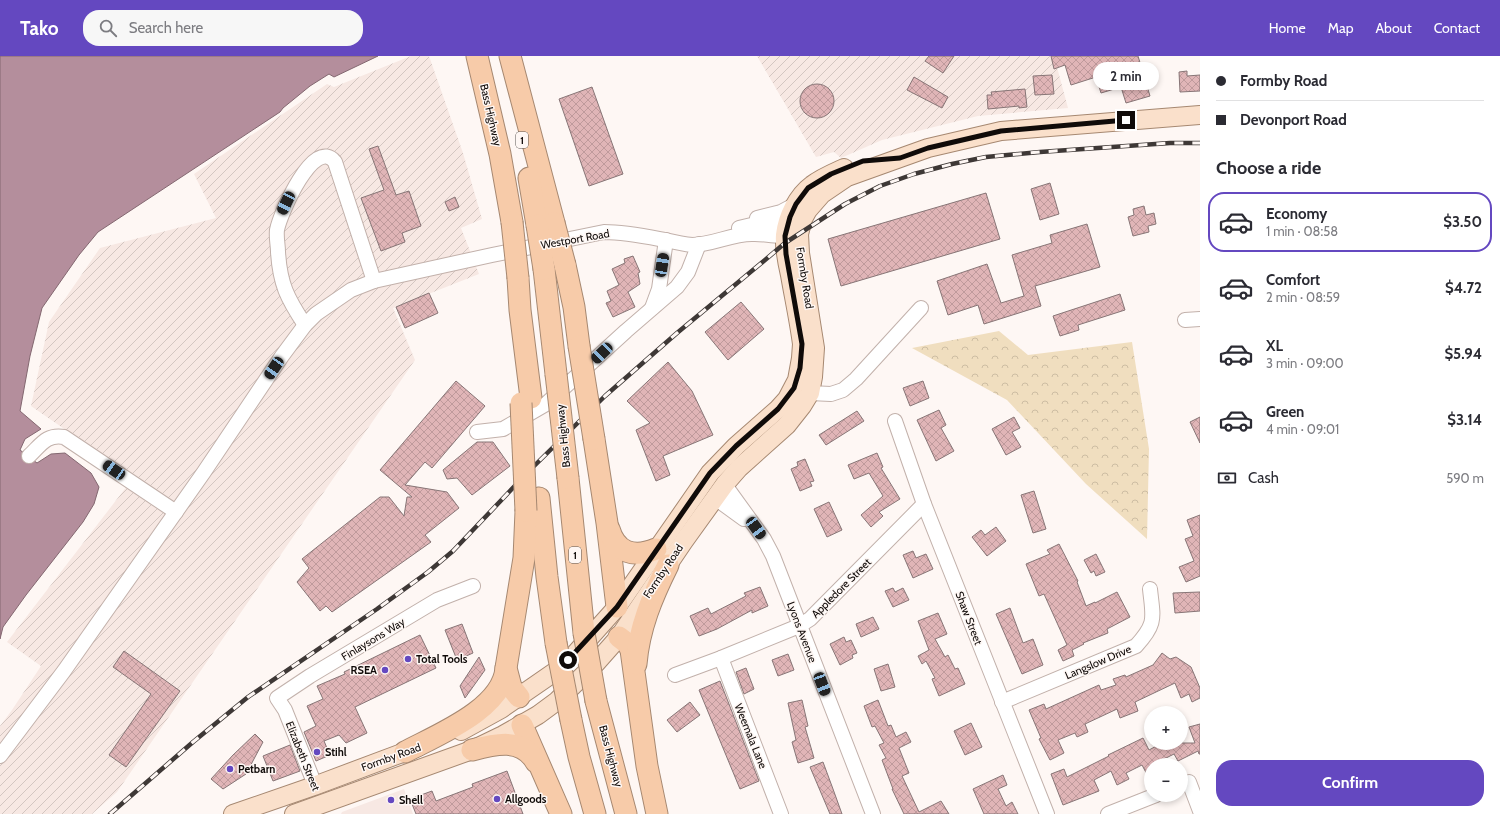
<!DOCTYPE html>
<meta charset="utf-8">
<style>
:root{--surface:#fff;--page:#f7f7f7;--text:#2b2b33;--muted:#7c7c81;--line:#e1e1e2;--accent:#6448c0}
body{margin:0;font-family:Cabin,sans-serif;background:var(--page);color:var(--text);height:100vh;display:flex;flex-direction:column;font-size:15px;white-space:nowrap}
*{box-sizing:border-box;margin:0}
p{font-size:13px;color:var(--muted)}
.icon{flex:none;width:22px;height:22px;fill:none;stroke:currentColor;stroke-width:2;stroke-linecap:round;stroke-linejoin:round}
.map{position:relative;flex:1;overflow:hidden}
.drawer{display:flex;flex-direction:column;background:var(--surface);width:300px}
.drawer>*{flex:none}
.hud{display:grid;align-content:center;height:88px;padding:0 16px;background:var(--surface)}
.fabs{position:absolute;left:1144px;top:650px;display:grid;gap:8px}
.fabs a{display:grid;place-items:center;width:44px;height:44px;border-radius:50%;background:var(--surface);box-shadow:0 2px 6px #0003;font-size:20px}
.end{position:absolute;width:18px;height:18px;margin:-9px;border:5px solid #100b09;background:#fff;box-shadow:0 0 0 2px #fff}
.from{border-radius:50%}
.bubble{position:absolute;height:28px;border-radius:14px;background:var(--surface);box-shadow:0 2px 6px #0003;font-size:13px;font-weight:700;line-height:28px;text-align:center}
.car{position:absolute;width:12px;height:24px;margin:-12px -6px;border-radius:5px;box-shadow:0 0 3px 1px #0007;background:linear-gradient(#222 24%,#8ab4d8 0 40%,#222 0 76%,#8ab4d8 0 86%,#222 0)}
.hud b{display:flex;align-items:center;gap:14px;height:38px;font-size:15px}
.hud b+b{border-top:1px solid var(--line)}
.hud i{width:10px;height:10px;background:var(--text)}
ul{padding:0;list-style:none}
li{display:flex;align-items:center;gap:12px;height:60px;margin:0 8px 6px;padding:0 8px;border:2px solid transparent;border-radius:16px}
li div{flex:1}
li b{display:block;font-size:15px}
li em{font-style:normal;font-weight:700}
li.on{border-color:var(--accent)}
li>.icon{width:36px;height:36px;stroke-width:1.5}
h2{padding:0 16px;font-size:18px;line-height:48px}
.pay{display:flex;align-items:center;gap:10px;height:44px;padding:0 16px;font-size:15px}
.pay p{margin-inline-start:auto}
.cta{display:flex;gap:8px;margin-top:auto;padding:8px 16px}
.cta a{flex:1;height:46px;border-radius:16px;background:var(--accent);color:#fff;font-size:16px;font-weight:700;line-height:46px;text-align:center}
header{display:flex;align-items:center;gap:24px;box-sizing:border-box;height:56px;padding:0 20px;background:var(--accent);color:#fff}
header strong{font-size:19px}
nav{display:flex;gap:22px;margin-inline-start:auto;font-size:14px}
.search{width:280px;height:36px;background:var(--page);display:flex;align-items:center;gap:10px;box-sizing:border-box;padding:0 14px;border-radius:16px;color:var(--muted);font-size:15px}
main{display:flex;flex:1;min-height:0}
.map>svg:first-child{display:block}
.built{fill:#f7e8e3}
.industrial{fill:url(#industrial-furrows)}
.forest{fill:url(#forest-crowns)}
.water{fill:#b48e9c;stroke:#836770}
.building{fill:url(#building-cross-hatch);stroke:#877576}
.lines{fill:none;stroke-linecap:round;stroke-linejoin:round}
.minor-casing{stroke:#c2b1ab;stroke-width:16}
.major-casing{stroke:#a68871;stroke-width:20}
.highway-casing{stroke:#a68871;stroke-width:23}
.minor{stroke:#fff;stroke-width:14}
.major{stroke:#fae0cb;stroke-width:18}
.highway{stroke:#f7cba9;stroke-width:21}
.rail-casing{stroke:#3e3836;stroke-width:4.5}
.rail{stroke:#fef7f4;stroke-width:3;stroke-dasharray:9;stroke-linecap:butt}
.highway-bridge-casing{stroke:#a68871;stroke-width:23;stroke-linecap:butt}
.highway-bridge{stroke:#f7cba9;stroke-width:21}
.route{stroke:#100b09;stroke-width:5}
.poi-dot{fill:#6448c0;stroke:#fef7f4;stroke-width:1.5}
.labels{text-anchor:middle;stroke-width:3;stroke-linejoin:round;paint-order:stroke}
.shield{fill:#fef7f4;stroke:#575250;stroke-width:1}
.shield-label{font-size:10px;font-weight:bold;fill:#100b09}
.street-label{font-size:11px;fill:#100b09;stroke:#fef7f4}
.poi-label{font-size:11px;font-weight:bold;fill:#100b09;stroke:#fef7f4;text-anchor:start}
</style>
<header>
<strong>Tako</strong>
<div class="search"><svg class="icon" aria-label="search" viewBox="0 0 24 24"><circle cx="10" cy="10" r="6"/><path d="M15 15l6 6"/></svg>Search here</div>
<nav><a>Home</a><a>Map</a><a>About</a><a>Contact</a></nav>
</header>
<main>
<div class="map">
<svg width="1200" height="758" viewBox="0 0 1200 758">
<defs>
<pattern id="industrial-furrows" width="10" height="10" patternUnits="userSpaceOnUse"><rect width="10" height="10" fill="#f7e8e3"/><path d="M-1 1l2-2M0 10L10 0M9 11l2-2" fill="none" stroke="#d3c6c1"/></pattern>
<pattern id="forest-crowns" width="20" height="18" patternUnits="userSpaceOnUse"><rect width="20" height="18" fill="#f0debf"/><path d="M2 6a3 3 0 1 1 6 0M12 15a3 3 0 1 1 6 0" fill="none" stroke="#cdbda3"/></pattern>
<pattern id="building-cross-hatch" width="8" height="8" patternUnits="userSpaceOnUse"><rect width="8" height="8" fill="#e0b5b7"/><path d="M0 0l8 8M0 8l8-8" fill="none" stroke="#bf9a9c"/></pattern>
</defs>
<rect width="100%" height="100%" fill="#fef7f4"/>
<path class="built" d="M404,733L413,758H341L342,756Z"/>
<g class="industrial">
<path d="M411,0H429L463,97L482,163L461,172L479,218L393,252L415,304L117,736L92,758H0V670L12,654L41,610L7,586L134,421L31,350L49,266L100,192L216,162L194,118L327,28L334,31Z"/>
<path d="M757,0H1054L1068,52L978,60L882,84L841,102L834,96L816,101Z"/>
</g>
<path class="forest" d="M999,275L1028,299L1132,286L1149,393L1147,483L1086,428L1007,344L912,292Z"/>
<path class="water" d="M0,0H378L334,21L329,18L310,30L283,52L280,56L98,176L79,199L42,252L30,300L20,355L41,373L25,383L20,394L37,407L51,398L65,397L91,417L99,431L94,448L83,466L26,539L3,571L0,583Z"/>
<g class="building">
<path d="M929,0H954L943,17L925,5Z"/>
<path d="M1051,0H1138L1150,40L1126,47L1121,31L1101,37L1096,21L1071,29L1065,9L1054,13Z"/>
<path d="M1187,15V20L1200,19V35L1180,36L1179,16Z"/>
<path d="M1052,19L1054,38L1035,39L1033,20Z"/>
<path d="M914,21L948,41L942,52L907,34Z"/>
<circle cx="817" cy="45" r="17"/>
<path d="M592,31L623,118L589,130L559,43Z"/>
<path d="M1025,33L1027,51L1019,52V50L988,53L987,39H992L991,36Z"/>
<path d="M378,90L396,139L409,135L421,170L402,177L405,186L381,195L361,142L384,134L369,93Z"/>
<path d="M1050,127L1059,158L1040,164L1031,133Z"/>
<path d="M986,137L1000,183L841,230L828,183Z"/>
<path d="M455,141L459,151L449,155L445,146Z"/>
<path d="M1144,150L1146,159L1154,157L1156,168L1148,170L1149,176L1133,180L1128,161L1134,159L1133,153Z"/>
<path d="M1087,168L1100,211L1035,230L1041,250L984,268L978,249L948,259L937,225L987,208L1001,247L1024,240L1012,199L1052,187L1050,179Z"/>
<path d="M633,200L640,216L638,217L640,228L628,236L635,251L613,261L606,247L611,245L607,235L619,229L612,213L625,207L624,203Z"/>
<path d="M429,237L438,257L405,272L396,251Z"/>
<path d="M1120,238L1125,254L1078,269L1079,274L1060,280L1053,260Z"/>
<path d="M741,246L764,273L728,304L705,276Z"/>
<path d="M668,306L692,335L713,379L663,400L670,419L656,425L636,374L650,367L627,345Z"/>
<path d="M456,325L485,350L432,412L425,406L405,429L447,436L459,452L425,479L431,486L332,556L326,550L320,555L297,526L309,512L302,503L380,441H389L404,460L407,441H412L380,414Z"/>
<path d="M923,325L929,342L910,350L903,332Z"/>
<path d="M939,354L946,369L941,372L954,395L936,405L917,364Z"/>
<path d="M857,355L864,365L826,389L819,379Z"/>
<path d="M1014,361L1020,372L1012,376L1021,391L1006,399L992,373Z"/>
<path d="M1200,361V387L1190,366Z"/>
<path d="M477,386H493L510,410L472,439L457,422L447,423L443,414Z"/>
<path d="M877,397L883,411L881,412L900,443L879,456L883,460L871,471L861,459L883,440L869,417L854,423L848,409Z"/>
<path d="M805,403L814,425L810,426L812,430L800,435L791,413L798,410L797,406Z"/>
<path d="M1034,435L1046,473L1033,477L1021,439Z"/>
<path d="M829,446L842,474L827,481L814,453Z"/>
<path d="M1200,459V520L1186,526L1179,511L1194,505L1185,483L1193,480L1187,464Z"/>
<path d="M996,471L1006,485L987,500L972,481L981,474L985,479Z"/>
<path d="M1059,488L1078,525L1077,526L1086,550L1095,546V547L1117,536L1130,561L1107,573L1108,577L1083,587L1084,588L1072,594L1074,600L1063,605L1058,594L1067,589L1044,538L1039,540L1026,508L1050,498L1047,494Z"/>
<path d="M913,495L916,502L926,498L933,513L913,522L903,499Z"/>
<path d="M1096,498L1105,516L1096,520L1094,515L1091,517L1084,504Z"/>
<path d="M760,531L768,550L752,557V554L717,573L699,580L690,560L708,552L711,558L746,540L744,537Z"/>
<path d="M893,532L895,536L903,532L909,544L893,551L885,535Z"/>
<path d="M1200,536V555L1175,557L1173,537Z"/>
<path d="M1010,552L1023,587L1033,583L1043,609L1022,618L996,558Z"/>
<path d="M938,557L947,578L935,583L945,601L948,599L955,613L958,612L965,628L939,640L932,623L935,622L926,605L922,608L918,600L929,594L918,565Z"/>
<path d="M873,561L879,573L861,581L856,568Z"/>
<path d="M462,568L473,597L457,604L445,574Z"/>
<path d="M420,579L436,612L355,651L367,677L346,687L339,679L324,685L330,699L316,705L304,676L316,670L307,650L323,643L317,630L345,618L344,616Z"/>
<path d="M844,581L846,586L851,584L857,597L852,599L853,602L840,609L830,588Z"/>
<path d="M124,595L180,635L126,711L109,699L151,638L113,611Z"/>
<path d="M1162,597L1170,603L1176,601L1191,611L1200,632V642L1192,646L1189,638L1181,642L1175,627L1135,646L1138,655L1120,662L1117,653L1085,668L1088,676L1077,681L1075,677L1058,684L1064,697L1050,704L1039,683L1041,682L1029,654L1044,648L1046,653L1099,629L1101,634L1116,629L1113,623L1125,619L1126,621L1153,609Z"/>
<path d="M788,598L794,614L778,620L772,604Z"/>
<path d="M479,601L485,614L465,642L460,630Z"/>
<path d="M888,608L895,631L881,635L874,613Z"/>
<path d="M746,612L754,633L744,638L736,616Z"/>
<path d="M720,625L759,725L740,733L699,634Z"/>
<path d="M802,644L808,670L805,671L814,702L798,707L792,686L796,684L788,647Z"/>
<path d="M878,644L888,670L891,669L896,681L906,676L911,686L899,692L909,717L902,720L919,756L941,745L949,758H904L892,733H893L882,704L886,702L879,689L884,687L875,670L872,671L864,650Z"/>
<path d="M690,646L700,659L677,676L667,664Z"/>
<path d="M971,667L982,691L965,699L954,675Z"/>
<path d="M1200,668V698H1199L1198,695L1178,705L1174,698L1156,707L1157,709H1151V726L1142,709L1126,717L1129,723L1117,729L1111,715L1094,724L1099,735L1063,749L1051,718L1064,713L1067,721L1109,700L1108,699L1143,682L1149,694L1162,687H1195L1189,671Z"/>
<path d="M255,678L263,686L246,718L223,733L211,723L233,699Z"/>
<path d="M290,689L300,715L273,725L263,700Z"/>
<path d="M823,706L833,733L842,758H830L810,711Z"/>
<path d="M507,715L523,758H416L410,743L432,735L436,745L473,731L472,728Z"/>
<path d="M1003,719L1007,729L998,733L1006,750L1012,746L1018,758H984L973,733Z"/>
</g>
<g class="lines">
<g class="minor-casing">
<g id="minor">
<path d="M757,162L781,156L796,148"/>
<path d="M739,172C757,167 778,165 796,170"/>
<path d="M652,252L659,233L666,184"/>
<path d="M1185,264L1200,263"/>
<path d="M305,269C287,242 280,228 278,196C278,189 276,181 277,174C280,158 314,79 335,106L374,225"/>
<path d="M810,337L831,338L843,334L856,323L921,252"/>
<path d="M895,365L924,448L1047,758"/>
<path d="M477,376L503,373L546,348L626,275L677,231L688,216L699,188"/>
<path d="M29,400C41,389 46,378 64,381L176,456"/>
<path d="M725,429L764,483L773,500L873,758"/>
<path d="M715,442L744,463"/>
<path d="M721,602L781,758"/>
<path d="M675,619L721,602L799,570L810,563L924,448"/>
<path d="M1002,646L1136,590C1157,567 1153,562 1150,533"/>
<path d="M0,700L64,615L204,416L282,300L305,269L316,258L351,234L374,225L492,199L604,176C625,176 644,180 665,184C674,186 683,188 692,189C712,189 731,178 752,178C766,177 780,183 794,177"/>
<path d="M1189,726L1200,755"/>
<path d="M314,730L313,724L285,654L277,642L310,620L437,544L473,530"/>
<path d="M1108,758L1156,739"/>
</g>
</g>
<g class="major-casing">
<g id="major">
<path d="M461,675L501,653L556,615L575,598L617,551L710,417L736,390L778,353L787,343L797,324L801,302L802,288C799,265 794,242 790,219C787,206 784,192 785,179C787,161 797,140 812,129C821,122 833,117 844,112"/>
<path d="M233,758L314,730L418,691"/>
<path d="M294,758L472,694L503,679L538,659L557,645L596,607L619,581L684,485L725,428L739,412L787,369L802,350L810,337L813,321L815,292L800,197L799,178L803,163L808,154L822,138L847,121L900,102L928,92L1001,75L1200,59"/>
</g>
</g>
<g class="highway-casing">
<g id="highway">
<path d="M477,0L500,98L512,166"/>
<path d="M510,0L554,167"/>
<path d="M529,122L537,169"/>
<path d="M565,209L574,251L579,290"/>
<path d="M544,213L556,318"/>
<path d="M518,222L520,254L531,342"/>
<path d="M594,383L607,467L617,551"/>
<path d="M568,422L584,577"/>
<path d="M539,442L547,521L556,587"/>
<path d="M609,473C616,497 634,502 656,493"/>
<path d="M619,581L628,588L631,594L647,710L657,758"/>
<path d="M636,608C639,572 652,541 668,509"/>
<path d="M519,641L511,631L506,612L524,502L526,455"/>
<path d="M596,645L626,758"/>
<path d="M571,664L579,701L595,758"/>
<path d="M522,669L561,758"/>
<path d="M472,694C495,688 522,681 536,706"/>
<path d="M405,696C437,679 503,653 506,612"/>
</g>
</g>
<use href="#minor" class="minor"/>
<use href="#major" class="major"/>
<use href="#highway" class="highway"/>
<g class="rail-casing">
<path id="rail" d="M110,758L193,686L248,641L377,553L428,516L453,495L529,415L605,340L677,277L765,204L785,187L845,148L880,130L914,118L952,108L986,101L1040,96L1170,87H1200"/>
</g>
<use href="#rail" class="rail"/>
<g class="highway-bridge-casing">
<g id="highway-bridge">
<path d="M512,166L518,222"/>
<path d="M554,167L565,209"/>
<path d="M537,169L544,213"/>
<path d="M579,290L594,383"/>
<path d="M556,318L568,422"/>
<path d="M521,347L526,455"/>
<path d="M584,577L596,645"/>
<path d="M556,587L571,664"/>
</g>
</g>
<use href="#highway-bridge" class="highway-bridge"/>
</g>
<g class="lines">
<path class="route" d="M568,604L617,551L710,417L736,390L778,353L794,332L800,312L802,288L786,198L785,180L790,161L796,148L808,132L831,118L863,105L900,102L928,92L1001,75L1126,64"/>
</g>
<g class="poi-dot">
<circle cx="408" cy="603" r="4"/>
<circle cx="385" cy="614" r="4"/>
<circle cx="317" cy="696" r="4"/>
<circle cx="230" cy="713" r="4"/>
<circle cx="497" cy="743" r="4"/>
<circle cx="391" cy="744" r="4"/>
</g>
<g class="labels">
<g class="shield">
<rect x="516" y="76" width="12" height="16" rx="3"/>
<rect x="569" y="491" width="12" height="16" rx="3"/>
</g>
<g class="shield-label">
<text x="522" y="88">1</text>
<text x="575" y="503">1</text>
</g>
<g class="street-label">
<text transform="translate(491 59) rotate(77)" y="4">Bass Highway</text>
<text transform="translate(575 183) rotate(-10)" y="4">Westport Road</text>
<text transform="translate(805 222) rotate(81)" y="4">Formby Road</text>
<text transform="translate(563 380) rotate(-96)" y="4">Bass Highway</text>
<text transform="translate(663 515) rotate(-56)" y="4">Formby Road</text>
<text transform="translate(841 532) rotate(-45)" y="4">Appledore Street</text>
<text transform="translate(969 562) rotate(69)" y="4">Shaw Street</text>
<text transform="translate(802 576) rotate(69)" y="4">Lyons Avenue</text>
<text transform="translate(373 583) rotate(-31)" y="4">Finlaysons Way</text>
<text transform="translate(1098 606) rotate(-23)" y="4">Langslow Drive</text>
<text transform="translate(751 680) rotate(68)" y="4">Weemala Lane</text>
<text transform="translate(303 700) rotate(68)" y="4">Elizabeth Street</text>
<text transform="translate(611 700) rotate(75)" y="4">Bass Highway</text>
<text transform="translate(391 701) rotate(-20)" y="4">Formby Road</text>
</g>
<g class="poi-label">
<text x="416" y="607">Total Tools</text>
<text x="377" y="618" text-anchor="end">RSEA</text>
<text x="325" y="700">Stihl</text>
<text x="238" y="717">Petbarn</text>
<text x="505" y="747">Allgoods</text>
<text x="399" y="748">Shell</text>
</g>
</g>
</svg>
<div class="fabs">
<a>+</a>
<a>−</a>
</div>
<i class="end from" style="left:568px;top:604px"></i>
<i class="end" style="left:1126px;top:64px"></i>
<div class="bubble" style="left:1093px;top:6px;width:66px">2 min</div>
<i class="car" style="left:286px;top:147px;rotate:206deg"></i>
<i class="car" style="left:662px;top:209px;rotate:9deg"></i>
<i class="car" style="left:602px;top:297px;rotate:226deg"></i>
<i class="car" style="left:274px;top:312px;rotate:214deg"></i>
<i class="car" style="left:114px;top:414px;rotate:304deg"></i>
<i class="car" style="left:756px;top:472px;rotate:144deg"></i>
<i class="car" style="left:822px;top:628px;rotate:159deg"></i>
</div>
<section class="drawer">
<div class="hud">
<b><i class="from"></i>Formby Road</b>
<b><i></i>Devonport Road</b>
</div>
<h2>Choose a ride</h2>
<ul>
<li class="on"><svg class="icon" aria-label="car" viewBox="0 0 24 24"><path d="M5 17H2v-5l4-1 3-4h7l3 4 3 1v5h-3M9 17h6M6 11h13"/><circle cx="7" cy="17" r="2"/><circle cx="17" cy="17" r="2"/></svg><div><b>Economy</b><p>1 min · 08:58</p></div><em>$3.50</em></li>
<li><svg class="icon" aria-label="car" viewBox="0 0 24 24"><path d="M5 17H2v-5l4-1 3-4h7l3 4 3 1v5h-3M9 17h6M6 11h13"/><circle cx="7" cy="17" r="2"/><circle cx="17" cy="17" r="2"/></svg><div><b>Comfort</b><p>2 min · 08:59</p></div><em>$4.72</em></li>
<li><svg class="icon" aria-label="car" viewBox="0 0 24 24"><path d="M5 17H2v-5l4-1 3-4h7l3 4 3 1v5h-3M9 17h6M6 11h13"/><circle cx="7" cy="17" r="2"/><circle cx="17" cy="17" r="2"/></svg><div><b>XL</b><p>3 min · 09:00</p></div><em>$5.94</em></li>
<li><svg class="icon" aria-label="car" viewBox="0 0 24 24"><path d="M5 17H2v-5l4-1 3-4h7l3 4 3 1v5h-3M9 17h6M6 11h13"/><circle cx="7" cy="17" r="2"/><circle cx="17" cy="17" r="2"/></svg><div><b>Green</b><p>4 min · 09:01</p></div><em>$3.14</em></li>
</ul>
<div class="pay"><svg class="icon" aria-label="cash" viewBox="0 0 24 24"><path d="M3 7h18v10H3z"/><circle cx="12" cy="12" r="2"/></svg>Cash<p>590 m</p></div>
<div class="cta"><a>Confirm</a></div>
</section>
</main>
